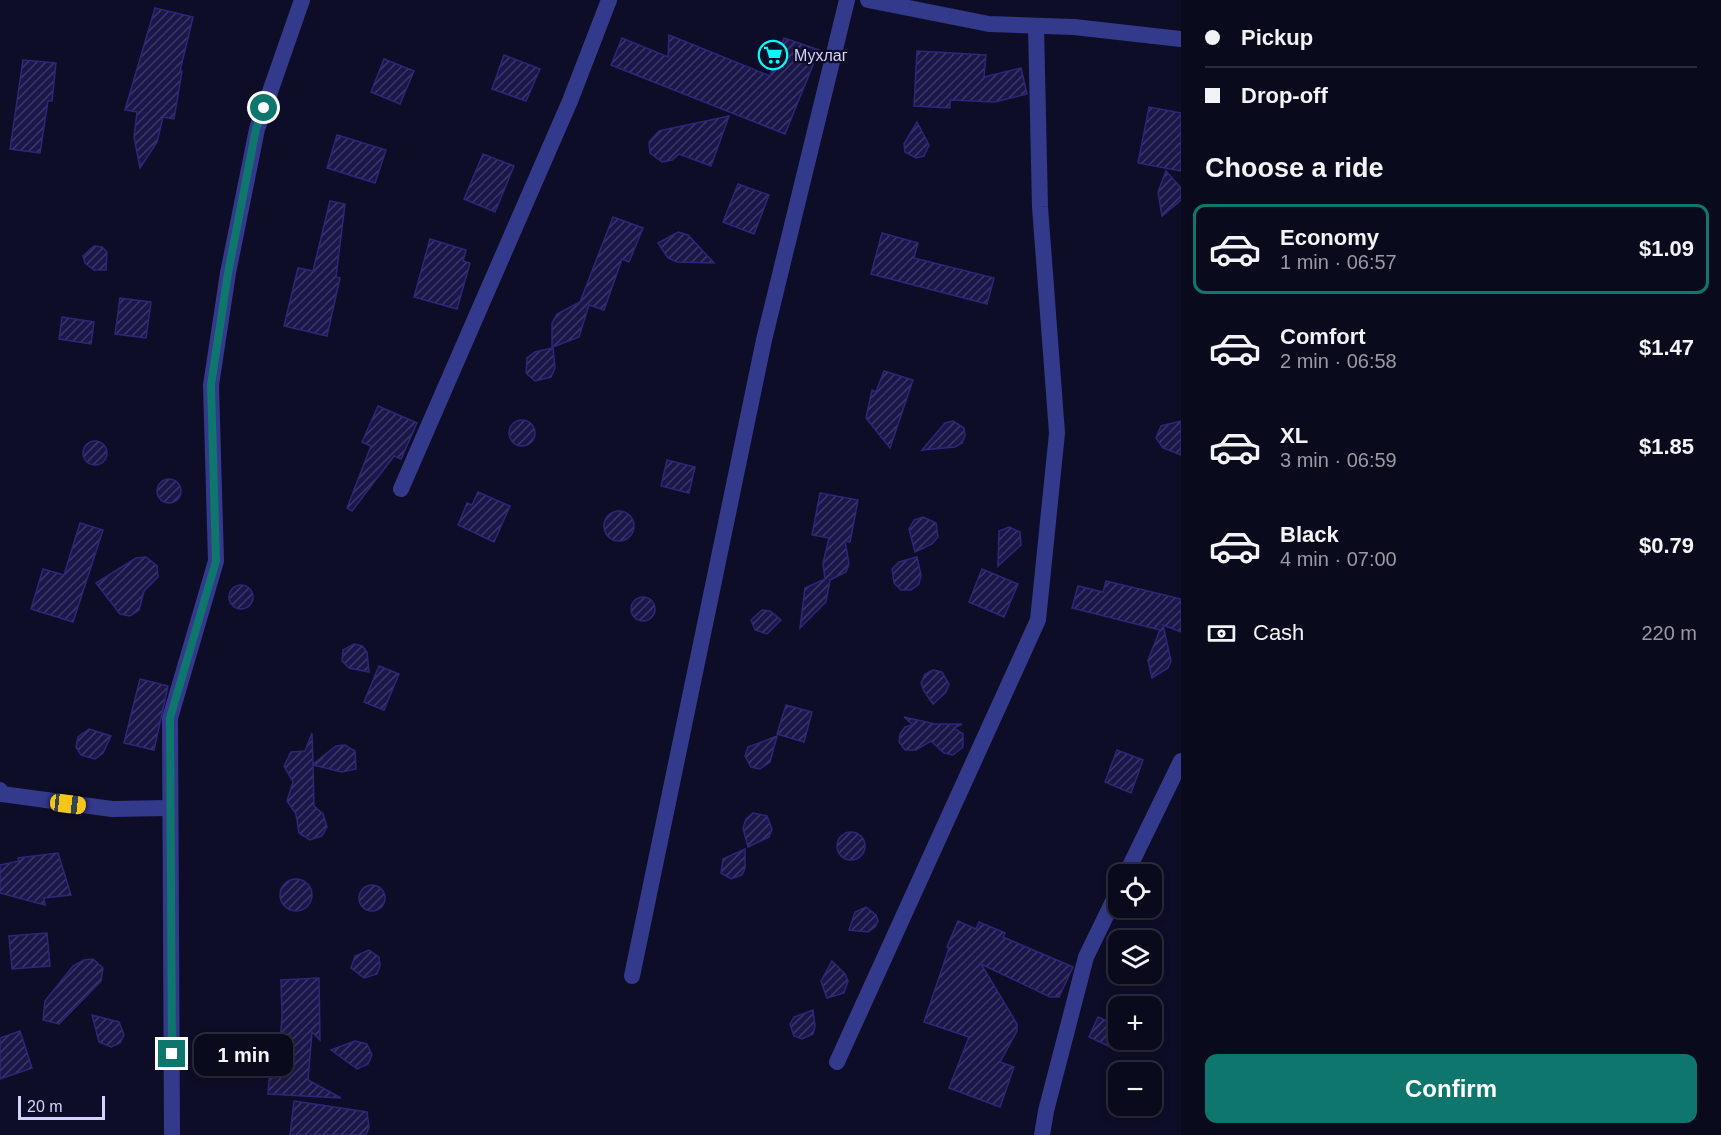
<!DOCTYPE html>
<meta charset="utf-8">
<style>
:root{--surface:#0a0a1d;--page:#131326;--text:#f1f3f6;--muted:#999aa4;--line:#2a2b3b;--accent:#0f766e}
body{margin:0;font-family:Arial,sans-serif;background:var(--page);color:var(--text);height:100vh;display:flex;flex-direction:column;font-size:22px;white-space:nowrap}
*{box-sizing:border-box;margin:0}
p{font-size:20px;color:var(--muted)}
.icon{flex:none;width:33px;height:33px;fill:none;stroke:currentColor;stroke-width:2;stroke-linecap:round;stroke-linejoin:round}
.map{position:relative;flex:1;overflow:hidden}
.drawer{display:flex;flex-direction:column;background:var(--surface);width:540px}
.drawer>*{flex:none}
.hud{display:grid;align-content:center;height:132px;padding:0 24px;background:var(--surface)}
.controls{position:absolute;left:1108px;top:864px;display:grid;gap:12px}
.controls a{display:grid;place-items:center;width:54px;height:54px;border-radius:12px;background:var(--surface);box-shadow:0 3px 9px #0003,0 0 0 2px var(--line);font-size:30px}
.scale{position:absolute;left:18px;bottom:15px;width:87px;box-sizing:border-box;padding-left:6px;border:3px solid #d3d3ff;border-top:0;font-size:16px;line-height:21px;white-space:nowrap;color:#d3d3ff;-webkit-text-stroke:4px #0e0d27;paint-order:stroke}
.end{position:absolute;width:27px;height:27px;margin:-14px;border:8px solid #0f766e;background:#fff;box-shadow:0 0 0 3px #fff}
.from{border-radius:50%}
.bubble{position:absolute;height:42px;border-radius:12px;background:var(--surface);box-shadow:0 3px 9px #0003,0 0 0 2px var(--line);font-size:20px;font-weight:600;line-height:42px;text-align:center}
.car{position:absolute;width:18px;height:36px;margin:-18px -9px;border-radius:8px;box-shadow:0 0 4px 2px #0007;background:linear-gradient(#f5c518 24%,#345 0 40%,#f5c518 0 76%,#345 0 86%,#f5c518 0)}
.hud b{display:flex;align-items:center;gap:21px;height:57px;font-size:22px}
.hud b+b{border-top:2px solid var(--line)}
.hud i{width:15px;height:15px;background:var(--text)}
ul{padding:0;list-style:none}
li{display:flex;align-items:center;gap:18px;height:90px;margin:0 12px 9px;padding:0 12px;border:3px solid transparent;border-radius:12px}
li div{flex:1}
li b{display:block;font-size:22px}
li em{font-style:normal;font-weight:600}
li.active{border-color:var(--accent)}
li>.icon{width:54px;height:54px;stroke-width:1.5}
h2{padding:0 24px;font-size:27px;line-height:72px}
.pay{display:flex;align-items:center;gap:15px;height:66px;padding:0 24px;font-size:22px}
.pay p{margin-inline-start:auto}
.action{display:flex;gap:12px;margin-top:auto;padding:12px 24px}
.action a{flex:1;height:69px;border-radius:12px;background:var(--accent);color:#fff;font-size:24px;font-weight:600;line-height:69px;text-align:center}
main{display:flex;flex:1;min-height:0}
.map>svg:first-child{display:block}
.building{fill:url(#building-hatch);stroke:#2e2679;stroke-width:1.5}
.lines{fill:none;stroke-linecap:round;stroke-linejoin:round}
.minor{stroke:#33398b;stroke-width:16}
.route{stroke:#0f766e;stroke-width:8}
.labels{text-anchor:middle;stroke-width:4.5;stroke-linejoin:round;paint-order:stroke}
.poi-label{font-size:16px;fill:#d3d3ff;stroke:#0e0d27;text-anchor:start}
</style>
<main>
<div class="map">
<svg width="1181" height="1135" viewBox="0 0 1181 1135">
<defs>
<pattern id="building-hatch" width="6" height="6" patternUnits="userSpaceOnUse" patternTransform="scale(1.5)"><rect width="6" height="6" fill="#1c174a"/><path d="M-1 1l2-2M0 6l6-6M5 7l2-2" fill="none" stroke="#3c3865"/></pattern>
</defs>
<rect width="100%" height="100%" fill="#0e0d27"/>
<g class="building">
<path d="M155,8L193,17L180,71H182L174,119L163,117L157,142L140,168L134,137L137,112L125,110Z"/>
<path d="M669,35L770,76L784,38L819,50L785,134L611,65L622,38L668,57Z"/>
<path d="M917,51L986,55L984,77L1021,68L1027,94L995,102L950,100V108L914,106Z"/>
<path d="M504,55L540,69L526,101L492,89Z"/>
<path d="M384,59L414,71L400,104L371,92Z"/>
<path d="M23,60L56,63L52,101H48L40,153L10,149Z"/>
<path d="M1149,107L1181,113V171L1138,163Z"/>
<path d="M729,116L711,166L679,154L672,160L662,162L650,153L649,142L659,131Z"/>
<path d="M917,122L929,145L924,156L916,158L905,152L904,144Z"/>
<path d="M337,135L386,150L375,183L327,168Z"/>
<path d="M483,154L514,166L495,212L464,199Z"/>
<path d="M1166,171L1181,188V200L1162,216L1158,192Z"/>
<path d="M738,184L769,195L754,234L723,222Z"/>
<path d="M330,201L345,204L336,277L340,278L327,336L284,326L298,268L313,271Z"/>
<path d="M613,217L643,228L629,262L622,259L604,310L589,305L579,337L553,347L555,368L551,377L535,381L526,373L527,358L535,352L552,348V323L557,314L580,302Z"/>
<path d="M678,232L688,235L714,263L677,262L668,258L658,243Z"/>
<path d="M882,233L918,243L914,258L994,278L987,304L871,274Z"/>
<path d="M430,239L466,250L463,261L470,263L457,309L414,297Z"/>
<path d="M94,246L102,247L107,252L106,270H94L85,263L83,256Z"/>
<path d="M120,298L151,302L146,338L115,334Z"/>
<path d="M62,317L94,322L91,344L59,339Z"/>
<path d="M884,371L913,380L890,448L866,418L872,390L876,392Z"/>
<path d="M378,406L417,423L401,459L394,456L352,511L347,508L371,446L362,442Z"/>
<circle cx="522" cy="433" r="13"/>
<path d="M953,421L964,428L965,436L962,443L955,447L922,450L945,423Z"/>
<path d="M1181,421V455L1163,448L1156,438L1161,426Z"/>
<circle cx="95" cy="453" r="12"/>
<path d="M667,460L695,467L689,493L661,486Z"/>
<circle cx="169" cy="491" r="12"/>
<path d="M478,492L510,506L494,542L458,525L467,503L472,505Z"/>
<path d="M820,493L858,500L850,542L845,541L849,564L846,572L830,580L826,602L800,628L805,588L825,579L823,563L829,538L812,535Z"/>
<circle cx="619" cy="526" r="15"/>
<path d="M923,517L936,523L938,537L932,544L915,552L909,529L914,520Z"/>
<path d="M80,523L103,530L73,622L31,609L43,569L64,575Z"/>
<path d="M1009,527L1020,532L1021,545L998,566L999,531Z"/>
<path d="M146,557L157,566L158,577L144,591L139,610L130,616L120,614L96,583L136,558Z"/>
<path d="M917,557L921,575L919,584L911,590H901L894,583L892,569L899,562Z"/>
<path d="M982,569L1018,584L1004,617L969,602Z"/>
<path d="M1106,581L1181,599V632L1163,625L1171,661L1168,668L1152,678L1148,660L1160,630L1072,608L1078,586L1103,592Z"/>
<circle cx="241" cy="597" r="12"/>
<circle cx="643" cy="609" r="12"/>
<path d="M762,610L770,611L781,620L767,634L755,630L751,620Z"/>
<path d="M354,644L362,646L367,652L369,672L349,668L342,661L343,650Z"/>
<path d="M379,666L399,674L384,710L364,702Z"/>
<path d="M933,670L942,672L949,684L946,692L933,704L924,691L921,683L925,674Z"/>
<path d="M140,679L168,686L154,750L124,743Z"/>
<path d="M786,705L812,712L804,742L777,734Z"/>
<path d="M904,717L935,724H962L954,728L963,734V747L953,755L944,753L931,741L916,750H905L899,742L900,734L905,727L913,725Z"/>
<path d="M89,729L111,736L103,753L95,759L81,755L76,747L78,737Z"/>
<path d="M312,733L313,764L336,746L345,745L355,751L356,769L342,772L313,765L314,806L323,814L327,827L322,836L310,840L299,833L296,814L287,801L293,782L284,766L291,752L305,751Z"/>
<path d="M777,736L770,762L760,769L751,767L745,756L748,747Z"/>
<path d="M1117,750L1143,760L1131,793L1105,782Z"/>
<path d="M753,813L767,816L772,829L769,837L748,847L743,828L746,819Z"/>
<circle cx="851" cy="846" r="14"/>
<path d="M745,849V868L742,875L731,879L721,873L723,859Z"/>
<path d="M58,853L71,895L44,898L45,905L0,893V865L19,861L18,858Z"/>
<circle cx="296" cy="895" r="16"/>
<circle cx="372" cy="898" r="13"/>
<path d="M866,907L876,915L878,921L875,927L868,932L849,930L855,912Z"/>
<path d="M958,921L976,929L979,922L1005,933L1003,937L1073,967L1059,997H1050L981,964L1017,1024V1031L1000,1062L1014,1067L1000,1107L949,1088L969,1037L924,1022L949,948L947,947Z"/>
<path d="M47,933L50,966L12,969L9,936Z"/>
<path d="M369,950L379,957L380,966L377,974L364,978L351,968L355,956Z"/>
<path d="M93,959L103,968L101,981L59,1024L43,1020L45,1001L73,966L84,960Z"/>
<path d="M832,961L845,974L848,981L844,993L827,998L821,981Z"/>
<path d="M319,978L320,1040L312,1032L308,1080L341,1098L268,1094L271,1057H279L282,1016L281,980Z"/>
<path d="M813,1010L815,1026L813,1034L802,1039L794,1036L790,1024L794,1017Z"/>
<path d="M92,1015L119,1022L124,1035L120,1043L111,1047L99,1042Z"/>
<path d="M1098,1017L1119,1026V1051L1089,1037Z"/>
<path d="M20,1031L32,1068L0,1079V1038Z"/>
<path d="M355,1041L367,1044L372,1055L368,1064L357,1069L331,1050Z"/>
<path d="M294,1101L367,1112L369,1127L366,1135H290Z"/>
</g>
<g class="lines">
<g class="minor">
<path d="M868,0L989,24L1074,27L1181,39"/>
<path d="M401,489L570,101L609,0"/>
<path d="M0,790L2,794L112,809L169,808"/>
<path d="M1126,874L1181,761"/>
<path d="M632,976L764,340L847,0"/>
<path d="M837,1062L1038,620L1057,433L1040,207L1036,26"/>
<path d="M172,1135L170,718L216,561L211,385L228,273L257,129L302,0"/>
<path d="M1042,1135L1046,1111L1086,957L1119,889"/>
</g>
</g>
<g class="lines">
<path class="route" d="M172,1054L170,718L216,561L211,385L228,273L256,129L264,108"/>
</g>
<defs>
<g id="supermarket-ring" transform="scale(1.5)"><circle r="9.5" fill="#0e0d27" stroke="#00fefb" stroke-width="1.5"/><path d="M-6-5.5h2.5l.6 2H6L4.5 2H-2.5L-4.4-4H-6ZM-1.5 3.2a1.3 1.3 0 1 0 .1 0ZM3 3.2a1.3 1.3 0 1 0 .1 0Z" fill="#00fefb"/></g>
</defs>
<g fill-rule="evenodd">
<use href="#supermarket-ring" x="773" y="55"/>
</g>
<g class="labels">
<g class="poi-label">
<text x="794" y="61">Мухлаг</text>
</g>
</g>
</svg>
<div class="controls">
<a><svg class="icon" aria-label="locate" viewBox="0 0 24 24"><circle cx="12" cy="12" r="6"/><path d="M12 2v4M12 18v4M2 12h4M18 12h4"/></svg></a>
<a><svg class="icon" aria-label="layers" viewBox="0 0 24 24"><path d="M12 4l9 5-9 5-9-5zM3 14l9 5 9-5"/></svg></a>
<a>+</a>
<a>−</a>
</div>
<div class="scale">20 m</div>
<i class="end from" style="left:264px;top:108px"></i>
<i class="end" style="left:172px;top:1054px"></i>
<div class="bubble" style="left:194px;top:1034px;width:99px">1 min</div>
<i class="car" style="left:68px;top:804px;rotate:97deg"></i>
</div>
<section class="drawer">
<div class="hud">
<b><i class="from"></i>Pickup</b>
<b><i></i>Drop-off</b>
</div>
<h2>Choose a ride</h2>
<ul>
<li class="active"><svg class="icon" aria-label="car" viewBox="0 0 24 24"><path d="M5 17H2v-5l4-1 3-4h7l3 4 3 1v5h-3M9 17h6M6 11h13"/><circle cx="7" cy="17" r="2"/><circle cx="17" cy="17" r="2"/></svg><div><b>Economy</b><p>1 min · 06:57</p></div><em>$1.09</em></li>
<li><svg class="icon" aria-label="car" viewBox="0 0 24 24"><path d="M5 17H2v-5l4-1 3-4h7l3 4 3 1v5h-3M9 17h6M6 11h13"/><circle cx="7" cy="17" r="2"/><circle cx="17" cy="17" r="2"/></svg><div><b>Comfort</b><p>2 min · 06:58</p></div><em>$1.47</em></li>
<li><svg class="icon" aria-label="car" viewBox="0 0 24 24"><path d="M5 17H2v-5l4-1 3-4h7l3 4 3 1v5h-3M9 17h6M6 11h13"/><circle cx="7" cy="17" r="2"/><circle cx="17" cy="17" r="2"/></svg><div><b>XL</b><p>3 min · 06:59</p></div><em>$1.85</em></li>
<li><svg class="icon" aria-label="car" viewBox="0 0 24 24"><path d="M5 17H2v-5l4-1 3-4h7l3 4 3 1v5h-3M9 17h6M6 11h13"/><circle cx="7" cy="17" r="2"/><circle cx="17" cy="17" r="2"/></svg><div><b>Black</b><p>4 min · 07:00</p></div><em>$0.79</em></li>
</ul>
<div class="pay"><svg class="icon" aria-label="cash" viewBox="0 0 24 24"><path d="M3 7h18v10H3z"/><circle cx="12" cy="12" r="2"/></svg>Cash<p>220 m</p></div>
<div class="action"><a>Confirm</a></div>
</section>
</main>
